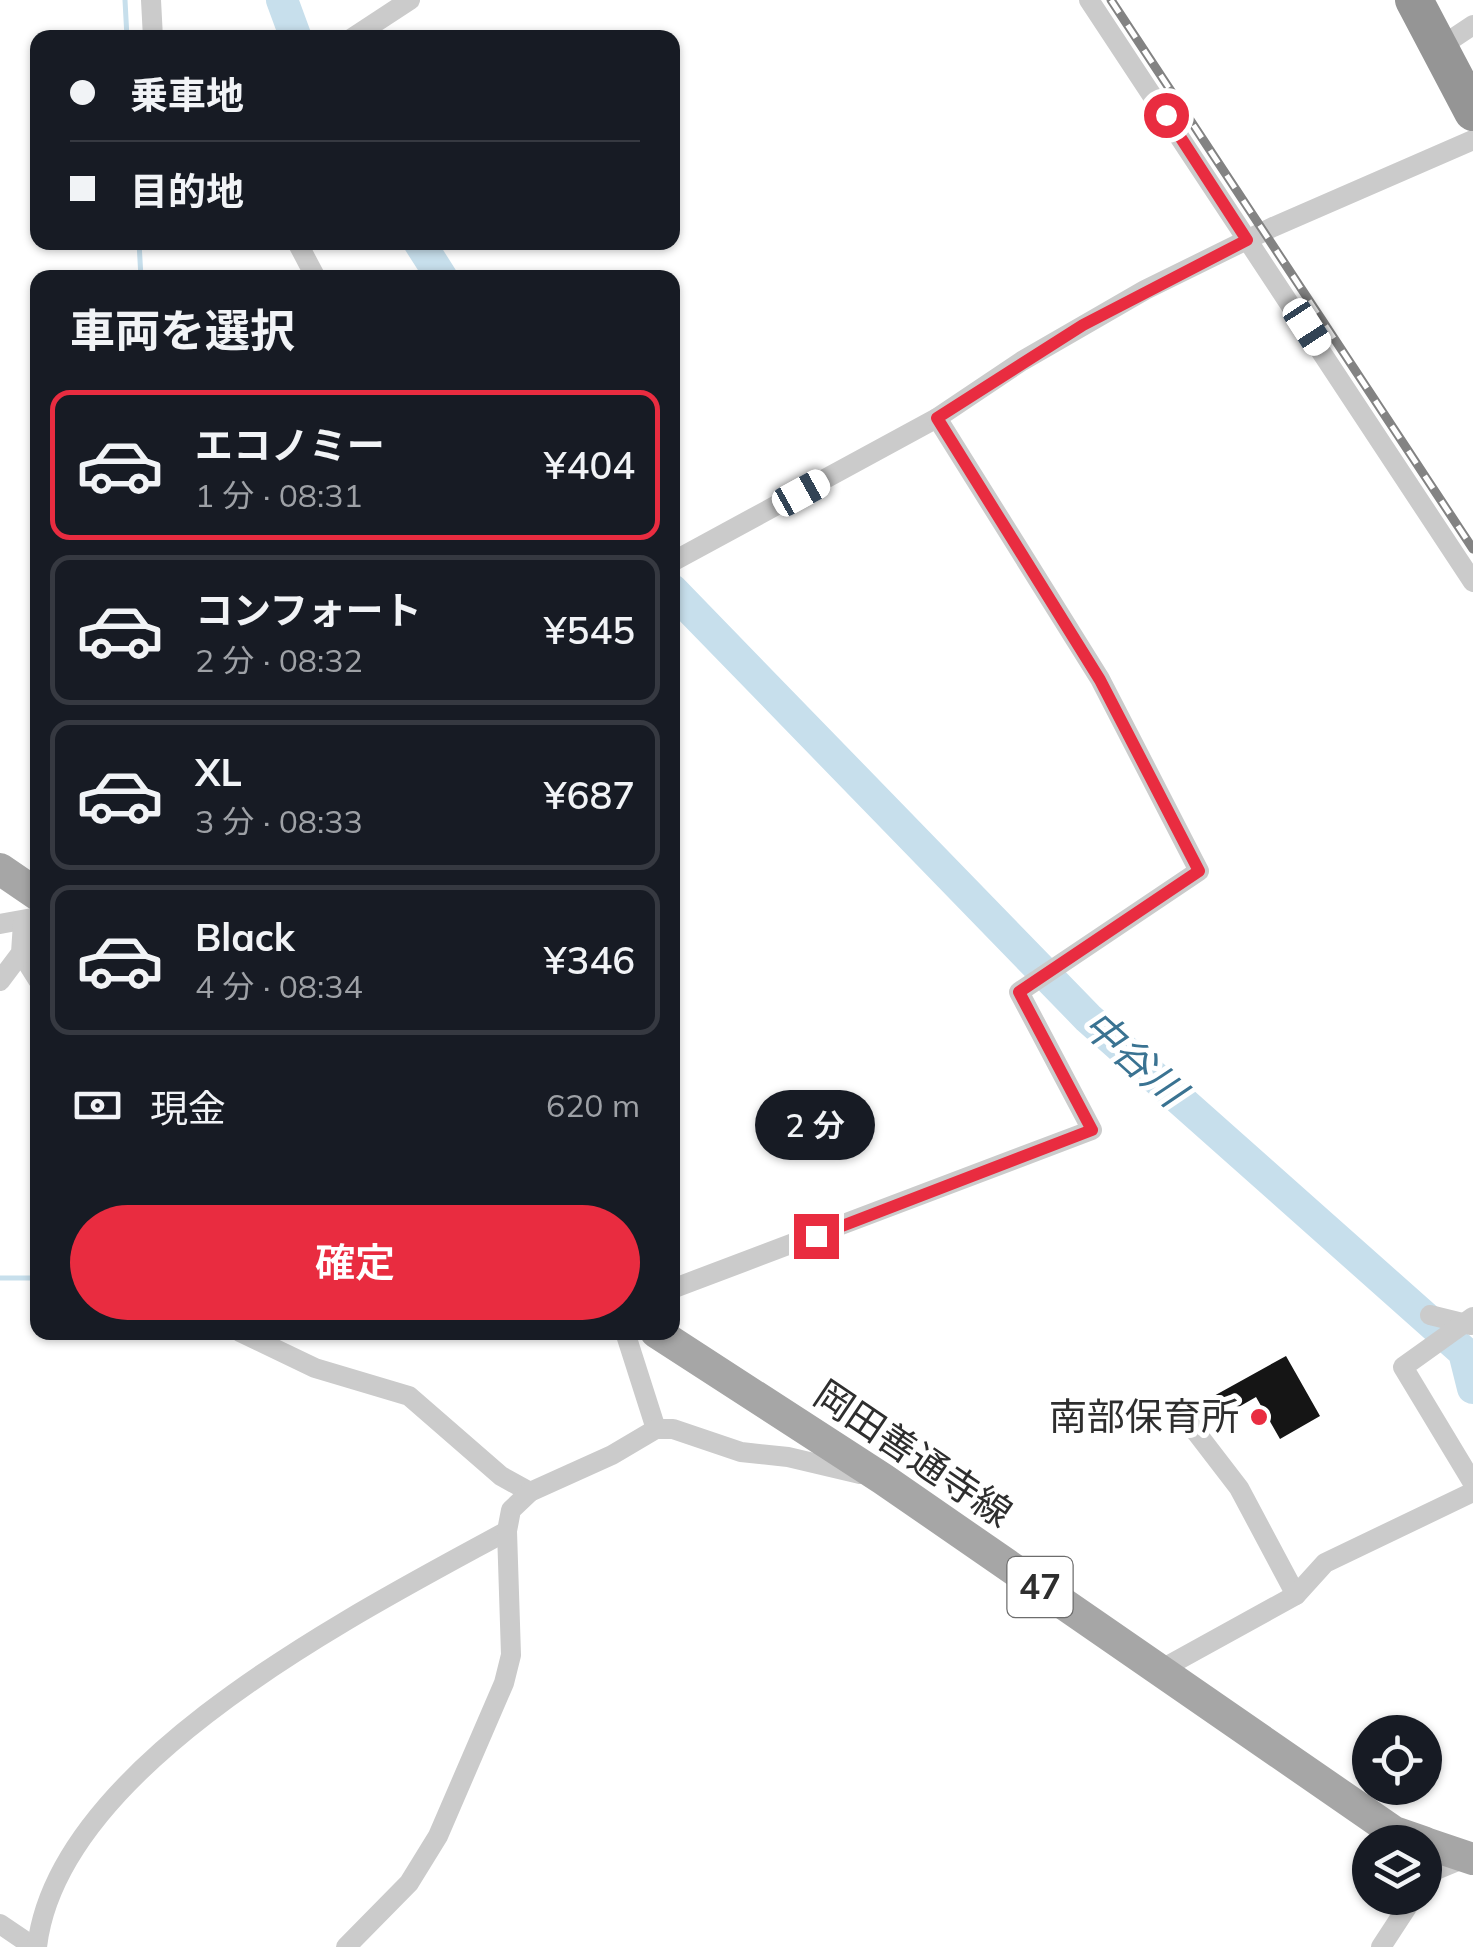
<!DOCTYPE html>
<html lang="ja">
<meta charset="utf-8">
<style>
:root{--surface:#171b24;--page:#20242c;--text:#f1f3f6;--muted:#9ea1a6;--line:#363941;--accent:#e92c40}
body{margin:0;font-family:Mulish,"Noto Sans JP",sans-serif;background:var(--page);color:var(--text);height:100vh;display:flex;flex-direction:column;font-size:38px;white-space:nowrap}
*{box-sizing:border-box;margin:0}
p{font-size:32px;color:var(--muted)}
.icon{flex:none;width:55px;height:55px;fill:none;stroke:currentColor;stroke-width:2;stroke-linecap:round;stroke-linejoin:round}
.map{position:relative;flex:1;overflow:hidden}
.panel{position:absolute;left:30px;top:270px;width:650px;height:1070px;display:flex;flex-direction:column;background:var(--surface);border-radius:20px;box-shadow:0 2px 8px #0004}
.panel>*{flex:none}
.banner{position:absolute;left:30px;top:30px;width:650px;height:220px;border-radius:20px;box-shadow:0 2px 8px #0004;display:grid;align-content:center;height:220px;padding:0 40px;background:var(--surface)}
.buttons{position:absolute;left:1352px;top:1715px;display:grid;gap:20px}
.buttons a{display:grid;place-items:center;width:90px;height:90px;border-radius:50%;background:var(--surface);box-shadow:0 2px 8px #0004;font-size:50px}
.end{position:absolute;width:45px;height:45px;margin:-22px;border:12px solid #e92c40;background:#fff;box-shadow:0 0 0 5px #fff}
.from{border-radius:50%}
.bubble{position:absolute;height:70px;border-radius:35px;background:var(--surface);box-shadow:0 2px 8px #0004;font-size:32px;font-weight:600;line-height:70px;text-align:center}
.car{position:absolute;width:30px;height:60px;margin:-30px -15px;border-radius:12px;box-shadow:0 0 8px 2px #0007;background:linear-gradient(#fff 24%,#345 0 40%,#fff 0 76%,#345 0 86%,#fff 0)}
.banner b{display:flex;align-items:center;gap:35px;height:95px;font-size:38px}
.banner b+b{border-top:2px solid var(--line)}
.banner i{width:25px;height:25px;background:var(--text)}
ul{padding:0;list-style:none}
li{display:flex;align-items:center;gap:30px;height:150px;margin:0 20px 15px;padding:0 20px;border:5px solid var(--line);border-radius:20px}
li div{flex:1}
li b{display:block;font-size:38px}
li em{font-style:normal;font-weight:600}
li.active{border-color:var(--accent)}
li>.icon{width:90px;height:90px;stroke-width:1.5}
h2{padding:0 40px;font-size:45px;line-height:120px}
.pay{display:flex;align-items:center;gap:25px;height:110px;padding:0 40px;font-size:38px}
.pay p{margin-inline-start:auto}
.primary-button{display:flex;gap:20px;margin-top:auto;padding:20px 40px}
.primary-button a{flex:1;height:115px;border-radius:60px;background:var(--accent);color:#fff;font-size:40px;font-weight:600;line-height:115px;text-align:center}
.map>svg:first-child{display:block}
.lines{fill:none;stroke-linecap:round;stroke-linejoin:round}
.stream{stroke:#c7dfec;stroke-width:5}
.river{stroke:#c7dfec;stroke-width:32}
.building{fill:#151515}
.street{stroke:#cbcbcb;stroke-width:20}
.primary{stroke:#a6a6a6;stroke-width:32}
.highway{stroke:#959595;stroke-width:38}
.rail-casing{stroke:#838383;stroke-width:9}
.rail{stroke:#fff;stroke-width:5;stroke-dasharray:15;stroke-linecap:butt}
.route{stroke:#e92c40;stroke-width:12}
.poi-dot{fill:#e92c40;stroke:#fff;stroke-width:4}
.labels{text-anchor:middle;stroke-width:10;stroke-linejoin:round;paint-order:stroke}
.shield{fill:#fff;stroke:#6d6d6d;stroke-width:2.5}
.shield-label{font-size:35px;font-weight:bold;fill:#2e2e2e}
.poi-label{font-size:38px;fill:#2e2e2e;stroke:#fff;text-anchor:end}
.street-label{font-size:38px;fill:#2e2e2e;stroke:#fff}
.water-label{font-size:40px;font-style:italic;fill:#3a7392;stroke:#fff}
</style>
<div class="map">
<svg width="1473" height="1947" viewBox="0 0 1473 1947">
<rect width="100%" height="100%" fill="#fff"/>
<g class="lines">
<g class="stream">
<path d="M125,0L127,38"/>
<path d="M139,242L141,278"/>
<path d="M0,1278H38"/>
</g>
<g class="river">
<path d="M282,0L296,38"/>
<path d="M419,242L442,278"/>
<path d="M672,590L1088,1018L1464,1352L1473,1388"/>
</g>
</g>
<path class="building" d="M1286,1356L1320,1416L1280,1439L1256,1397L1223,1416L1212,1397Z"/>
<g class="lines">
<g class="street">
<path d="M151,0L153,38"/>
<path d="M1089,0L1473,582"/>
<path d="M352,38L410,0"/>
<path d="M1440,47L1473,25"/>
<path d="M297,242L316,278"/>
<path d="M672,562L937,418L1022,361L1145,290L1273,227L1473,140"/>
<path d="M0,924L38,917"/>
<path d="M21,953L38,980"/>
<path d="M0,981L21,953L23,923"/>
<path d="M672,1289L1092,1130L1019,992L1199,871L1100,679L937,418"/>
<path d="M1430,1315L1471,1325"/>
<path d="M1473,1317L1403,1367L1473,1483"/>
<path d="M240,1332L315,1368L409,1396L501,1476L530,1492"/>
<path d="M625,1332L656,1429"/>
<path d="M1186,1419L1239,1488L1296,1595"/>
<path d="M1160,1670L1296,1595L1325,1563L1473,1492"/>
<path d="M1425,1880L1431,1872L1465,1858"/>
<path d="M0,1924L34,1947"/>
<path d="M37,1947C58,1763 361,1611 507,1531"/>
<path d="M346,1947L409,1883L438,1836L504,1683L511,1655L507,1531L511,1510L530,1492L612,1455L656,1429H673L741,1452L788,1457L860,1474"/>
<path d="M1381,1947L1413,1898"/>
</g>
<g class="primary">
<path d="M0,869L38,895"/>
<path d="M656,1332L883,1479L1394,1832L1423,1842"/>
<path d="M1425,1843L1473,1859"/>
</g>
<path class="highway" d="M1414,0L1473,112"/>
<g class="rail-casing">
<path id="rail" d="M1111,0L1473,549"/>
</g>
<use href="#rail" class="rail"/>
</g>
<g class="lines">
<path class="route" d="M816,1236L1092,1130L1019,992L1199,871L1100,680L937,418L1083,325L1247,240L1166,115"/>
</g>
<circle class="poi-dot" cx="1259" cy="1417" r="10"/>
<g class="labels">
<rect class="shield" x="1007.5" y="1557" width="65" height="60" rx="8"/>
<g class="shield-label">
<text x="1040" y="1599">47</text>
</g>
<g class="poi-label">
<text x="1239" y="1430">南部保育所</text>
</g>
<g class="street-label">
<text transform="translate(913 1454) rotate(34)" y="13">岡田善通寺線</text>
</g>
<g class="water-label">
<text transform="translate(1134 1058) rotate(42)" y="14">中谷川</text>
</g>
</g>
</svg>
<div class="buttons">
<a><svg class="icon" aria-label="locate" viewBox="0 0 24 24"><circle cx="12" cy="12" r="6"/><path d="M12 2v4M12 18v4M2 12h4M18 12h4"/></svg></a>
<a><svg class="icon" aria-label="layers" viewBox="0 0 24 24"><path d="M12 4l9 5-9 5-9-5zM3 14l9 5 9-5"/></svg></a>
</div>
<i class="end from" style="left:1166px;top:115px"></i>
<i class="end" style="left:816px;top:1236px"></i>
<div class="bubble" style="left:755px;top:1090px;width:120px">2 分</div>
<i class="car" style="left:1307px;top:327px;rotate:147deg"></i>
<i class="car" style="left:801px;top:493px;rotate:61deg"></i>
<div class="banner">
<b><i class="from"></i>乗車地</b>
<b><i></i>目的地</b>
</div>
<section class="panel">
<h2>車両を選択</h2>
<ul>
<li class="active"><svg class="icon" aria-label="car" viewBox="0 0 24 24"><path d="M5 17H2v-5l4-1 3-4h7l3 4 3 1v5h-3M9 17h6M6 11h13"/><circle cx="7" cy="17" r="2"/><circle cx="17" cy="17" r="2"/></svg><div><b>エコノミー</b><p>1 分 · 08:31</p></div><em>¥404</em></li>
<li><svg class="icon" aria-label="car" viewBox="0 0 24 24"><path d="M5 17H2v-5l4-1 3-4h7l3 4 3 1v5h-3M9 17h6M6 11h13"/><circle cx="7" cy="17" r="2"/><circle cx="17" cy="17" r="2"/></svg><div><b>コンフォート</b><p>2 分 · 08:32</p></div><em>¥545</em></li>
<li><svg class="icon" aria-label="car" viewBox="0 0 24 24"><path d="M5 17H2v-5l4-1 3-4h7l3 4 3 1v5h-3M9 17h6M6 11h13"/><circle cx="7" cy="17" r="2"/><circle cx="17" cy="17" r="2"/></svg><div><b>XL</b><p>3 分 · 08:33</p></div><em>¥687</em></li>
<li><svg class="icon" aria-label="car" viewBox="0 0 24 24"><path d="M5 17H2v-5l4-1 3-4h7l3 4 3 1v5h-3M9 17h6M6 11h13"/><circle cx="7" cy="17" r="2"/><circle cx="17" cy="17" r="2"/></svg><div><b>Black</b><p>4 分 · 08:34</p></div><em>¥346</em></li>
</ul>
<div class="pay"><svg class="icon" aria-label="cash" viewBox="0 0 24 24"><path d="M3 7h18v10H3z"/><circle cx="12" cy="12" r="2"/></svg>現金<p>620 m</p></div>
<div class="primary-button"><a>確定</a></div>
</section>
</div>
